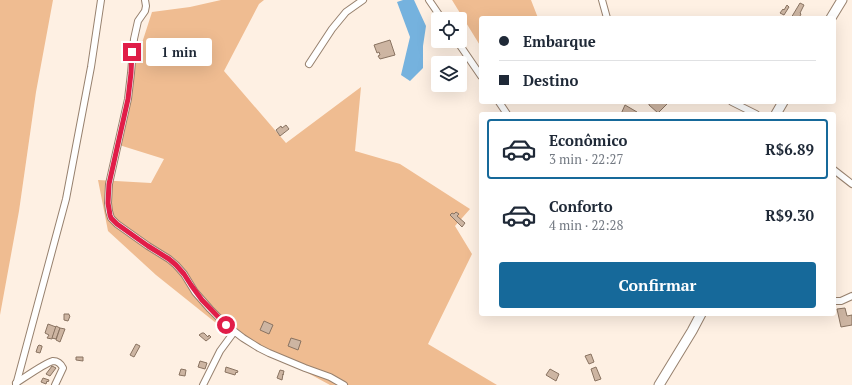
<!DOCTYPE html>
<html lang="pt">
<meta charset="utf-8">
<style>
:root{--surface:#fff;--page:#f6f6f7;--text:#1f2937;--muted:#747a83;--line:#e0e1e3;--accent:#16699a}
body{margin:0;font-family:"PT Serif",serif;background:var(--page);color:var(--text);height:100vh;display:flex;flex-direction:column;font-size:15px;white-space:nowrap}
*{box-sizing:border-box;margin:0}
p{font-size:13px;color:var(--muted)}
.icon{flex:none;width:22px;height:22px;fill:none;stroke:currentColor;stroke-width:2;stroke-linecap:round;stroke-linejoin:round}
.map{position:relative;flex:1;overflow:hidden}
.drawer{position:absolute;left:479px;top:112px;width:357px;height:204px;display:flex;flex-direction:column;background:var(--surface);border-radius:4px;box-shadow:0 4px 16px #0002}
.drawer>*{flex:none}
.hud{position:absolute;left:479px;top:16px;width:357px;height:88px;border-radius:4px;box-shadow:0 4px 16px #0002;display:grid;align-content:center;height:88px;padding:0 20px;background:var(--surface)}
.buttons{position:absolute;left:431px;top:12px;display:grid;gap:8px}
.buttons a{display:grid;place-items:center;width:36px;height:36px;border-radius:4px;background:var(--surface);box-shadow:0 4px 16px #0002;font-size:20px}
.end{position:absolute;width:18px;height:18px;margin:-9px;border:5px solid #e11d48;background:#fff;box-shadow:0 0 0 2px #fff}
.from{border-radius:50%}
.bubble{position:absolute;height:28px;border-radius:4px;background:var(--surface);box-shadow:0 4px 16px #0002;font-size:13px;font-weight:700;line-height:28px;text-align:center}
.hud b{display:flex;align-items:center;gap:14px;height:38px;font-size:15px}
.hud b+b{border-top:1px solid var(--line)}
.hud i{width:10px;height:10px;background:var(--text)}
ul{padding:7px 0 0;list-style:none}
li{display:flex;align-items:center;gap:12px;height:60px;margin:0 8px 6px;padding:0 12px;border:2px solid transparent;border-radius:4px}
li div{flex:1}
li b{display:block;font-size:15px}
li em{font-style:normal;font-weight:700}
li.on{border-color:var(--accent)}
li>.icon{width:36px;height:36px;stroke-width:1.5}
.action{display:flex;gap:8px;margin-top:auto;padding:8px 20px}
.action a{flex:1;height:46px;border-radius:4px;background:var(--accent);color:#fff;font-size:16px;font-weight:700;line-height:46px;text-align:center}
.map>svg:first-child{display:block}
.green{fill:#efbc91}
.water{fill:#75b2de}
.building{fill:#cdb5a2;stroke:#897361}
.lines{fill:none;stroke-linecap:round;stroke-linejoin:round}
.street-casing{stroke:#97816e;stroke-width:8}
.secondary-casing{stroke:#97816e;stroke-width:11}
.street{stroke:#fff;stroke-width:6}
.secondary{stroke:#fff;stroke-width:9}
.route{stroke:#e11d48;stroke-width:5}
</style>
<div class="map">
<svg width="852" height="385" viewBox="0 0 852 385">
<rect width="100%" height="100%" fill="#fef0e3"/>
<g class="green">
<path d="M0,0H53L36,92L19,211L0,315Z"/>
<path d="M221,0H264L259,4L224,71L286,143L361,87L355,151L400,164L470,209L455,226L472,254L428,344L497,385H330L216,323L156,275L108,231L98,180L151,183L164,159L116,144L133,71L152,12L190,7Z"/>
<path d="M452,0H531L538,18H481V47Z"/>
</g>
<path class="water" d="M403,0H414L426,26L423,46V68L410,81L401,75L410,37L397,2Z"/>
<g class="building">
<path d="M800,3L804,5L800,13L801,14L799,18H791Z"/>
<path d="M787,5L789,7L784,15L780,13L783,9L784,10Z"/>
<path d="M390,40L395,55L380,59L378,56L380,55L379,52L377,53L374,45Z"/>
<path d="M650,102H669L658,113L649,105V104Z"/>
<path d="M625,105L637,112L636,114H621Z"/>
<path d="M286,125L289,129L280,136L276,130L281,126L282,128Z"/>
<path d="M456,212L459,214L457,216L465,223L462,227L450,215L452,213L454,214Z"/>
<path d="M845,308L847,316L852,315V325L841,327L837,309Z"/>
<path d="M64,314H69V315L70,316L68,321L64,320Z"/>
<path d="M264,321L273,325L269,334L260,330Z"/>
<path d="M48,324L56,327L52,339L47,338L49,335L45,333Z"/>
<path d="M56,326L60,328L56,339L52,338Z"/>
<path d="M60,328L65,329L60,342L56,340Z"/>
<path d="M202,333H204L208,337L209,335L211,337L206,341L199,335Z"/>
<path d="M291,338L301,341L298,350L288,346Z"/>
<path d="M136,344L140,346L134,357L130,355Z"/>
<path d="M39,345L42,346V347L40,353L36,352L38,346Z"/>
<path d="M591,354L594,362L589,364L585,356Z"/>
<path d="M76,357H83V361L76,360Z"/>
<path d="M200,361L207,363L205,369L198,367Z"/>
<path d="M52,366L56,368L50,376L46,374Z"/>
<path d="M226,367L238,371L237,373L236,372L235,375L225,372Z"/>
<path d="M596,367L601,379L595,381L591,369Z"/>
<path d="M181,369L186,370L185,376L179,375Z"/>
<path d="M550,369L559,374L556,381L546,375Z"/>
<path d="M280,370L284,371L283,375V374L282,380L277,378Z"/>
<path d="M43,378L49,380L48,382L47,381L46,384L41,382Z"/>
</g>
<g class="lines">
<g class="street-casing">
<g id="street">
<path d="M145,0L146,6L145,11L138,21L134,39L131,73L128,99L109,184L108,203L109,211L111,218L117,224L148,246L169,259L176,265L184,274L195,292L210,309L226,325L243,338L259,348L269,353L305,368L330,377L344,385"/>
<path d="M429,0L442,19"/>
<path d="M602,0L607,18"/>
<path d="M457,41L481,76"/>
<path d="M309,64L332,29L346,12L363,0"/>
<path d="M499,102L507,114"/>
<path d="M732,102L756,114"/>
<path d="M834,170L852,184"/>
<path d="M834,301H841L852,296"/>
<path d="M16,383C24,378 45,363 53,361C58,361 61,364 63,368L55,385"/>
<path d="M16,385L66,199L91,67L101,0"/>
<path d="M203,385L220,351L234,332"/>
</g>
</g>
<g class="secondary-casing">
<g id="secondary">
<path d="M831,18L842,0"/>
<path d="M776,114L783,102"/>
<path d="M659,385L692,331L701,314"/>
</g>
</g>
<use href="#street" class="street"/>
<use href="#secondary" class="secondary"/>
</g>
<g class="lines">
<path class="route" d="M132,52L131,73L128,99L109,184L108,203L110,215L111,218L117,224L148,246L169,259L176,265L184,274L191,285L202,300L226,325"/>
</g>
</svg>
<div class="buttons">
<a><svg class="icon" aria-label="locate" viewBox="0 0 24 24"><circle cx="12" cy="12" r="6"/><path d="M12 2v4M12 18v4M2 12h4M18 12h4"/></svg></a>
<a><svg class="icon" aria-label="layers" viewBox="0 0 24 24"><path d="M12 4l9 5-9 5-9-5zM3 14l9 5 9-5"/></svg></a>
</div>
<i class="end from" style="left:226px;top:325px"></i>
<i class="end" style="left:132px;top:52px"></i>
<div class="bubble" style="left:146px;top:38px;width:66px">1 min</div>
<div class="hud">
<b><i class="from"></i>Embarque</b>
<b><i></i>Destino</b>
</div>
<section class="drawer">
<ul>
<li class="on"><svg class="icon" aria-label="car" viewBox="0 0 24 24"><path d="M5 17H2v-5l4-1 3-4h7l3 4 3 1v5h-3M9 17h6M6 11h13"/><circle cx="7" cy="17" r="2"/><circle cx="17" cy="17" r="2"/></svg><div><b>Econômico</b><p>3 min · 22:27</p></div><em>R$6.89</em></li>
<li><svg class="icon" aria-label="car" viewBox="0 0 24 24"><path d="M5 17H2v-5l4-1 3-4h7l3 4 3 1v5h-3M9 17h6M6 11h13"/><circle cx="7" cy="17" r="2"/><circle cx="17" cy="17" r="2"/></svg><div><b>Conforto</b><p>4 min · 22:28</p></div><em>R$9.30</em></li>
</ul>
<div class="action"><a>Confirmar</a></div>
</section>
</div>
